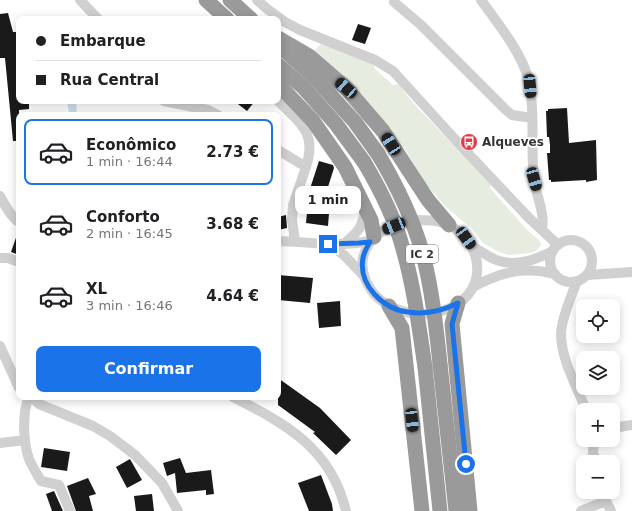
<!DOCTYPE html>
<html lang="pt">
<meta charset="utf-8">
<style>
:root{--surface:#fff;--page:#f2f2f2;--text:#202124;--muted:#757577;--line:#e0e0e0;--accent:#1a73e8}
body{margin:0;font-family:"DejaVu Sans",sans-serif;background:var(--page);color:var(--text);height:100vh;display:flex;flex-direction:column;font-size:15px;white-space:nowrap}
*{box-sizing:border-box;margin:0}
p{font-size:13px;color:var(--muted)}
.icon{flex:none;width:22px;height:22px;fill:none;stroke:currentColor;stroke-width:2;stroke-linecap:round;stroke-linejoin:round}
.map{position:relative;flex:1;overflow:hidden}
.sheet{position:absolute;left:16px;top:112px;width:265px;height:288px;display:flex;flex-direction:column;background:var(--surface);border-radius:8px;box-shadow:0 2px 10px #0003}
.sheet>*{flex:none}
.top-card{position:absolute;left:16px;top:16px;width:265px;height:88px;border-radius:8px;box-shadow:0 2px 10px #0003;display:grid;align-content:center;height:88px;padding:0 20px;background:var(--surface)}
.controls{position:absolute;left:576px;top:299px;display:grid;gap:8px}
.controls a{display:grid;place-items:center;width:44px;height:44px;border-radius:8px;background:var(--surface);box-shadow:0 2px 10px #0003;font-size:20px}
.end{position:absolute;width:18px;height:18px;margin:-9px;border:5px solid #1a73e8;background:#fff;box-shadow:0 0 0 2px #fff}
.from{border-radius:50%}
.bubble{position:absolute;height:28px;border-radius:8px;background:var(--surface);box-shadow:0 2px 10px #0003;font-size:13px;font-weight:700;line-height:28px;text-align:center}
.car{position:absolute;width:12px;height:24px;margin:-12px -6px;border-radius:5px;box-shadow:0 0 3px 1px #0007;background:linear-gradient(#222 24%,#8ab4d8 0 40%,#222 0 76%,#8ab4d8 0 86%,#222 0)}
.top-card b{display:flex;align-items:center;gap:14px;height:38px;font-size:15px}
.top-card b+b{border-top:1px solid var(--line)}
.top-card i{width:10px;height:10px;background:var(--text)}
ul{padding:7px 0 0;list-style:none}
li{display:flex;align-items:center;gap:12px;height:66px;margin:0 8px 6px;padding:0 12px;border:2px solid transparent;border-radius:8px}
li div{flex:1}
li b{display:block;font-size:15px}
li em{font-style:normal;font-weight:700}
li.selected{border-color:var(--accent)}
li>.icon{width:36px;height:36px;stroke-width:1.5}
.primary-button{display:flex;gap:8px;margin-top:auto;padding:8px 20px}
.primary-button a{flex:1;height:46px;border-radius:8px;background:var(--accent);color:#fff;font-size:16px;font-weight:700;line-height:46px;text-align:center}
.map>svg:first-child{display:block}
.green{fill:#e6ecdf}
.water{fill:#cfe2ee}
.building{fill:#1a1a1a}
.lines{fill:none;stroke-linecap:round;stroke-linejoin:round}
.minor{stroke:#d0d0d0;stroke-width:10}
.highway{stroke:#9a9a9a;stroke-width:15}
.highway-bridge{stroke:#9a9a9a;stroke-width:15}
.route{stroke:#1a73e8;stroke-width:5}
.labels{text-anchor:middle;stroke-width:4;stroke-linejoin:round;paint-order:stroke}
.shield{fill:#fff;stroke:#707070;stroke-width:1}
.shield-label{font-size:11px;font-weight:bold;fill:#333}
.poi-label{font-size:12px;font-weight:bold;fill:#333;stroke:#fff;text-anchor:start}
</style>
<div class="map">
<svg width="632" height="511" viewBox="0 0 632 511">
<rect width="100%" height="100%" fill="#fff"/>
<path class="green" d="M321,44L346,52L374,65L375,69L393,85L398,84L413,103L491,184L490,188L527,230L539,240L541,245L536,251L529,253L509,255L499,252L483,243L471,228L445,206L426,184L405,149L388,127L314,51Z"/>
<path class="water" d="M67,101H76L77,113H69Z"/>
<g class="building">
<path d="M8,13L13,32H17L19,51V101H29V109L19,110V141H13L5,58H0V14Z"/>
<path d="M358,24L371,28L365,44L352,40Z"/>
<path d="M234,101H255L247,111Z"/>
<path d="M567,108L569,143L596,140L597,180L586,182V180L551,182V180H549L547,153H550V145L549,137H547L546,111H548V109Z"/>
<path d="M319,161L333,165L334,168L320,212L329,213L328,226L306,223L308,202L306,201Z"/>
<path d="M286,215L287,228L278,230V217Z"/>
<path d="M18,232H19V255L11,252Z"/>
<path d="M278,275L313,278L310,303L278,300Z"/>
<path d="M340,301L341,326L319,328L317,303Z"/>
<path d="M278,378L320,408L351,440L336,455L313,433L315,432L278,405Z"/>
<path d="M44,448L70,452L67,471L41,467Z"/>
<path d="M180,458L186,473L211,470L214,494L206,495V490L177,493L175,473L167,476L163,463Z"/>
<path d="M130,459L142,480L127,488L116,467Z"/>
<path d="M321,475L332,504L333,511H309L298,483Z"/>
<path d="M88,478L96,494L89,496L93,511H76L67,486Z"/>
<path d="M54,491L63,511H52L46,494Z"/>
<path d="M152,494L154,511H136L134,496Z"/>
</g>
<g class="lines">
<g class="minor">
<path d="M80,0L98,19"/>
<path d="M257,0L266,8L285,22L300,30L375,60L393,71L462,147L529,218L558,245"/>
<path d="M481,0C497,22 521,52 528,78C536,111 530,146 534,179C536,196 545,211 542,229"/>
<path d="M394,2L421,25L506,110L512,115L532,118"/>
<path d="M164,101L208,110L218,115"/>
<path d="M278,101C301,124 317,132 306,167"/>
<path d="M278,150L306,167L293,205L292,220L295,241"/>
<path d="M0,196C5,205 10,216 19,222"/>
<path d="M415,220C427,220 440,220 451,226C487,247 487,296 445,310C367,334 321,235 415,220Z"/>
<circle cx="571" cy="261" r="21"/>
<path d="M278,241C309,242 339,247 370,241"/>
<path d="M328,244L344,255L363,275"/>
<path d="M344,244C359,231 363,227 365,208"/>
<path d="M472,246C479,250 486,255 494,259C514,268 535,260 553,251"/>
<path d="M0,258H8L19,262"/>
<path d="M587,275L632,272"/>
<path d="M577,281C572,295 561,319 561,334C561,359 577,387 586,410"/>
<path d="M473,287C502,272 523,266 555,274"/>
<path d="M0,346L19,388"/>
<path d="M29,397C22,413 23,442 29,459C32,466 37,474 41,481L59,485L70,511"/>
<path d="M31,397L39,404L93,426L110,436L122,445L135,455L162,483L178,511"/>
<path d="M233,397C286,424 331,448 346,511"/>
<path d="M613,428L632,425"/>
<path d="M594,440L593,452L596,462"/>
<path d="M0,443L25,440"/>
<path d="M604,492L606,501L611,511"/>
<path d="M581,511L606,501"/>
</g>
<g class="highway">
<path d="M206,0L227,19"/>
<path d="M230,0L251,19"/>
<path d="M278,38L309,56L346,88L383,131L428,200L449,225"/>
<path d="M282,48L313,76L355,122L378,154"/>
<path d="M278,65L303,87L336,124L364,162"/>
<path d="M278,84L313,121L345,167L371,220L374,237"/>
<path d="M458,303L452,324L470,511"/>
<path d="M389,306L402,328L422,511"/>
<path d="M440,364L456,511"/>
<path d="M425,367L440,511"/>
</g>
<g class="highway-bridge">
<path d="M378,154C396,184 412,217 422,251C432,288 436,326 440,364"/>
<path d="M364,162C380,189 395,218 403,249C414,287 419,327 425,367"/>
</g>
</g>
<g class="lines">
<path class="route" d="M328,244L359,243L370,242C367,247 364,252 363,258C358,285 383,309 408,312C426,315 442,311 458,303L452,324L466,464"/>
</g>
<defs>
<g id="bus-disc" transform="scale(0.9)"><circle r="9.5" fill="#e63946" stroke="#fff"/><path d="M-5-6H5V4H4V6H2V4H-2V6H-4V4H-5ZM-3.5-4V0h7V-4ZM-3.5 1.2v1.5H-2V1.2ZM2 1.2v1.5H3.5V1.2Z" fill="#fff"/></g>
</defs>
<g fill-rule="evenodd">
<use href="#bus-disc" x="469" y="142"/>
</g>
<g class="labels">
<rect class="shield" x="406" y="245" width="32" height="18" rx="3"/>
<g class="shield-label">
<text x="422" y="258">IC 2</text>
</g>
<g class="poi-label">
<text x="482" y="146">Alqueves</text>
</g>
</g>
</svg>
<div class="controls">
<a><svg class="icon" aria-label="locate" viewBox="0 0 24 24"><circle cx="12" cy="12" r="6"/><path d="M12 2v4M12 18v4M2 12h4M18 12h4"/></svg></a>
<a><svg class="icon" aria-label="layers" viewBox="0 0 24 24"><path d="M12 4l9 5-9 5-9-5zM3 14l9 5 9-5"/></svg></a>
<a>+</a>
<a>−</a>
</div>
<i class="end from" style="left:466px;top:464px"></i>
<i class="end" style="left:328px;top:244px"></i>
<div class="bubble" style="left:295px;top:186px;width:66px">1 min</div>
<i class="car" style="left:530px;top:86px;rotate:175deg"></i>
<i class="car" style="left:346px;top:88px;rotate:311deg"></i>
<i class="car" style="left:391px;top:144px;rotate:327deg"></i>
<i class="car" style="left:534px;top:179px;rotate:164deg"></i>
<i class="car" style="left:394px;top:226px;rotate:248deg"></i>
<i class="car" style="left:466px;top:238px;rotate:144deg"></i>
<i class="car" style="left:412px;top:420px;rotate:174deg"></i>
<div class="top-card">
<b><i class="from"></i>Embarque</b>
<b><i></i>Rua Central</b>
</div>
<section class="sheet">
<ul>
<li class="selected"><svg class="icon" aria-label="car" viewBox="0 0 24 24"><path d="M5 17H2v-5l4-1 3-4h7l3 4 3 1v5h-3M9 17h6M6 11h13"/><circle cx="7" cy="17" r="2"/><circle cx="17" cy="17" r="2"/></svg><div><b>Econômico</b><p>1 min · 16:44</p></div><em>2.73 €</em></li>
<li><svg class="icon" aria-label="car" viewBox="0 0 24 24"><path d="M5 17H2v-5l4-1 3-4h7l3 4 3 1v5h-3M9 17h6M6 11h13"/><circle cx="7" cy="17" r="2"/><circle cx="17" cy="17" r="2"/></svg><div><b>Conforto</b><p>2 min · 16:45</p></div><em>3.68 €</em></li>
<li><svg class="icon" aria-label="car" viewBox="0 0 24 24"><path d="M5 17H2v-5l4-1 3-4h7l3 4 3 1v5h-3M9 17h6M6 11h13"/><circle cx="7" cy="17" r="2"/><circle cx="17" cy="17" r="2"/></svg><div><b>XL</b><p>3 min · 16:46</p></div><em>4.64 €</em></li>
</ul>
<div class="primary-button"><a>Confirmar</a></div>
</section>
</div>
